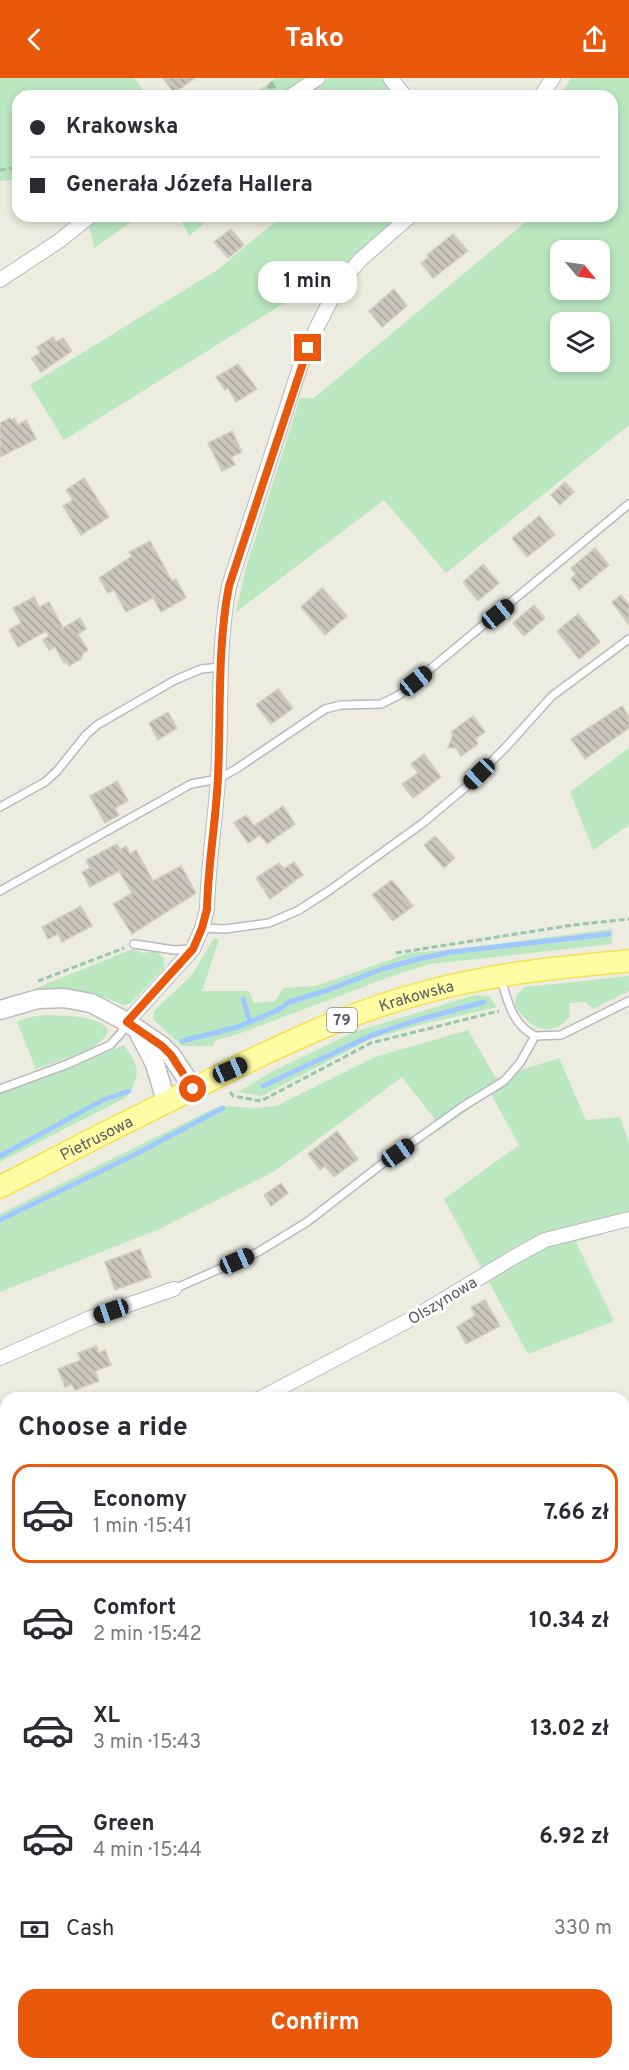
<!DOCTYPE html>
<meta charset="utf-8">
<style>
:root{--surface:#fff;--page:#f2f2f3;--text:#2b2b33;--muted:#7c7c81;--line:#e1e1e2;--accent:#ea580c}
body{margin:0;font-family:Overpass,sans-serif;background:var(--page);color:var(--text);height:100vh;display:flex;flex-direction:column;font-size:22px;white-space:nowrap}
*{box-sizing:border-box;margin:0}
p{font-size:20px;color:var(--muted)}
.icon{flex:none;width:33px;height:33px;fill:none;stroke:currentColor;stroke-width:2;stroke-linecap:round;stroke-linejoin:round}
.map{position:relative;flex:1;overflow:hidden}
.side{position:absolute;left:0px;top:1314px;width:630px;height:678px;display:flex;flex-direction:column;background:var(--surface);border-radius:18px 18px 0 0;box-shadow:0 3px 9px #0003}
.side>*{flex:none}
.hud{position:absolute;left:12px;top:12px;width:606px;height:132px;border-radius:18px;box-shadow:0 3px 9px #0003;display:grid;align-content:center;height:132px;padding:0 18px;background:var(--surface)}
.needle{width:39px;rotate:119deg}
.buttons{position:absolute;left:550px;top:162px;display:grid;gap:12px}
.buttons a{display:grid;place-items:center;width:60px;height:60px;border-radius:12px;background:var(--surface);box-shadow:0 3px 9px #0003;font-size:30px}
.end{position:absolute;width:27px;height:27px;margin:-14px;border:8px solid #ea580c;background:#fff;box-shadow:0 0 0 3px #fff}
.from{border-radius:50%}
.bubble{position:absolute;height:42px;border-radius:18px;background:var(--surface);box-shadow:0 3px 9px #0003;font-size:20px;font-weight:700;line-height:42px;text-align:center}
.car{position:absolute;width:18px;height:36px;margin:-18px -9px;border-radius:8px;box-shadow:0 0 4px 2px #0007;background:linear-gradient(#222 24%,#8ab4d8 0 40%,#222 0 76%,#8ab4d8 0 86%,#222 0)}
.hud b{display:flex;align-items:center;gap:21px;height:57px;font-size:22px}
.hud b+b{border-top:2px solid var(--line)}
.hud i{width:15px;height:15px;background:var(--text)}
ul{padding:0;list-style:none}
li{display:flex;align-items:center;gap:18px;height:99px;margin:0 12px 9px;padding:0 6px;border:3px solid transparent;border-radius:18px}
li div{flex:1}
li b{display:block;font-size:22px}
li em{font-style:normal;font-weight:700}
li.current{border-color:var(--accent)}
li>.icon{width:54px;height:54px;stroke-width:1.5}
h2{padding:0 18px;font-size:27px;line-height:72px}
.pay{display:flex;align-items:center;gap:15px;height:66px;padding:0 18px;font-size:22px}
.pay p{margin-inline-start:auto}
.primary-button{display:flex;gap:12px;margin-top:auto;padding:12px 18px}
.primary-button a{flex:1;height:69px;border-radius:18px;background:var(--accent);color:#fff;font-size:24px;font-weight:700;line-height:69px;text-align:center}
header{display:flex;justify-content:space-between;align-items:center;height:78px;padding:0 18px;background:var(--accent);color:#fff;font-size:27px;font-weight:700}
.map>svg:first-child{display:block}
.green{fill:#bbe7c1;fill-rule:evenodd}
.forest{fill:url(#forest-firs)}
.lines{fill:none;stroke-linecap:round;stroke-linejoin:round}
.stream{stroke:#9fc8ff;stroke-width:5}
.building{fill:url(#building-back-hatch);stroke:#d2cfbf;stroke-width:1.5}
.lane-casing{stroke:#b8bac0;stroke-width:10}
.street-casing{stroke:#b8bac0;stroke-width:16}
.secondary-casing{stroke:#b9bcc3;stroke-width:21}
.primary-casing{stroke:#f8e04e;stroke-width:24}
.path{stroke:#94c8a9;stroke-width:3;stroke-dasharray:6 3;stroke-linecap:butt}
.lane{stroke:#fff;stroke-width:7}
.street{stroke:#fff;stroke-width:14}
.secondary{stroke:#fff;stroke-width:18}
.primary{stroke:#fffda4;stroke-width:21}
.route{stroke:#ea580c;stroke-width:8}
.labels{text-anchor:middle;stroke-width:6;stroke-linejoin:round;paint-order:stroke}
.shield{fill:#fff;stroke:#8b8d91;stroke-width:1.5}
.shield-label{font-size:15px;font-weight:bold;fill:#595c62}
.street-label{font-size:16px;fill:#595c62;stroke:#fff}
</style>
<header><svg class="icon" aria-label="back" viewBox="0 0 24 24"><path d="M15 5l-7 7 7 7"/></svg>Tako<svg class="icon" aria-label="share" viewBox="0 0 24 24"><path d="M12 15V3M7 8l5-5 5 5M5 13v7h14v-7"/></svg></header>
<div class="map">
<svg width="629" height="1992" viewBox="0 0 629 1992">
<defs>
<pattern id="forest-firs" width="22" height="20" patternUnits="userSpaceOnUse" patternTransform="scale(1.5)"><rect width="22" height="20" fill="#bbe7c1"/><path d="M5 1l3.5 6h-7zM16 11l3.5 6h-7z" fill="#9bbea0"/></pattern>
<pattern id="building-back-hatch" width="6" height="6" patternUnits="userSpaceOnUse" patternTransform="scale(1.5)"><rect width="6" height="6" fill="#c8c6be"/><path d="M-1 5l2 2M0 0l6 6M5-1l2 2" fill="none" stroke="#a5a49e"/></pattern>
</defs>
<rect width="100%" height="100%" fill="#edece0"/>
<g class="green">
<path d="M0,0H134L148,18H18V101L0,103Z"/>
<path d="M329,0H381L396,18H302Z"/>
<path d="M571,0H629V347L446,495L384,422L236,534L246,489L300,320H314L533,138H612V18H560ZM561,172H600V212H561ZM561,244H600V284H561Z"/>
<path d="M98,138H140L94,170L89,146Z"/>
<path d="M179,138H213L189,158Z"/>
<path d="M282,138H401L347,186L329,208L310,209L64,362L30,307L217,192Z"/>
<path d="M629,670V747L593,772L570,714Z"/>
<path d="M612,851V866L430,886L392,898L238,956L216,962L213,968H182L153,941L154,933L192,897L214,860L219,862L202,913H249L254,925L275,923L283,910L316,908L409,875L457,871Z"/>
<path d="M133,871L143,875L156,873L164,880V890L131,925L124,927C114,924 106,919 96,917C76,911 55,910 34,911Z"/>
<path d="M629,898V913L593,931L585,924L569,925L570,938C550,963 529,949 515,928L516,918L525,909Z"/>
<path d="M475,917L489,918L497,929L419,947L371,961L261,1018L238,1014L273,993L354,954Z"/>
<path d="M48,937C65,938 99,937 109,953C97,976 59,982 36,991L17,944L30,939Z"/>
<path d="M468,952L496,1000L559,980L586,1042L620,1039L629,1064V1148L576,1164L614,1243L528,1276L444,1121L519,1067L491,1016L438,1053L433,1039L402,999L275,1093L157,1152L0,1214V1136L219,1028L256,1030L276,1028L375,979Z"/>
<path d="M124,967C139,988 142,995 127,1019L0,1084V1013L43,1001Z"/>
<path d="M629,1653V1754L624,1755V1656Z"/>
</g>
<path class="forest" d="M276,0H310L283,18H249Z"/>
<g class="lines">
<g class="stream">
<path d="M243,921L250,944"/>
<path d="M182,963L238,949L278,932L289,924L328,912L382,891L418,881L451,874L609,856"/>
<path d="M263,1008L372,957L414,943L484,924"/>
<path d="M0,1078L103,1022L129,1013"/>
<path d="M0,1142L134,1077L223,1030"/>
</g>
</g>
<g class="building">
<path d="M163,0H195L174,15Z"/>
<path d="M231,151L244,167L228,180L214,164Z"/>
<path d="M453,156L468,173L433,200L421,185L429,179L427,177Z"/>
<path d="M394,211L407,228L382,249L369,233Z"/>
<path d="M53,259L56,264L63,260L72,273L41,294L31,280L40,275L37,269Z"/>
<path d="M238,286L257,311L236,324L228,310L225,312L216,299Z"/>
<path d="M10,340L11,342L14,340L18,347L26,342L36,361L0,379V345Z"/>
<path d="M232,353L242,374L231,379L235,387L222,393L208,365Z"/>
<path d="M84,400L109,439L81,457L63,428L73,422L66,412Z"/>
<path d="M565,404L574,414L560,427L551,417Z"/>
<path d="M539,438L555,457L527,479L512,460Z"/>
<path d="M150,463L172,503L176,501L186,520L161,534L153,520L126,534L114,512L108,515L99,500L132,478L129,474Z"/>
<path d="M595,470L609,487L579,512L571,501L576,496L571,490Z"/>
<path d="M483,486L499,505L478,523L463,504Z"/>
<path d="M322,510L347,538L325,557L301,529Z"/>
<path d="M621,517L629,527V547L612,524Z"/>
<path d="M34,519L39,529L49,524L63,550L80,540L86,551L78,556L88,572L83,575L81,581L69,588L66,584L64,585L55,569L49,572L43,562L49,558L46,553L18,569L9,552L21,545L13,530Z"/>
<path d="M534,527L545,540L524,558L513,545Z"/>
<path d="M578,536L600,564L579,581L557,553Z"/>
<path d="M278,611L293,630L271,646L256,627Z"/>
<path d="M622,628L629,639V650L585,681L571,661Z"/>
<path d="M168,634L177,650L158,662L149,645Z"/>
<path d="M473,638L485,654L475,661L478,666L461,678L456,670H448L453,656L451,654Z"/>
<path d="M424,676L441,699L413,720L402,706L418,695L411,686Z"/>
<path d="M117,703L128,723L115,730L119,737L105,745L90,718Z"/>
<path d="M283,728L295,746L267,766L260,757L248,765L234,745L246,737L254,748Z"/>
<path d="M435,758L455,780L444,790L424,767Z"/>
<path d="M117,766L120,772L126,768L130,776L136,772L153,803L181,788L196,815L132,856L113,826L132,815L119,793L90,809L82,794L90,790L86,782Z"/>
<path d="M294,784L303,797L270,821L256,800L279,785L284,791Z"/>
<path d="M392,802L413,828L393,843L372,817Z"/>
<path d="M81,828L92,848L62,864L58,856L48,861L42,849Z"/>
<path d="M337,1053L358,1081L334,1099L325,1088L320,1092L308,1076Z"/>
<path d="M281,1105L288,1115L271,1128L264,1117Z"/>
<path d="M140,1171L151,1199L115,1212L105,1184Z"/>
<path d="M485,1222L500,1248L466,1266L457,1249L475,1237L471,1229Z"/>
<path d="M96,1268L99,1275L105,1272L111,1287L95,1293L99,1303L75,1312L72,1306L65,1309L58,1291L81,1282L78,1275Z"/>
</g>
<g class="lines">
<g class="lane-casing">
<g id="lane">
<path d="M0,729L45,704L57,693L86,657L97,647L175,602L201,591L221,589"/>
<path d="M0,813L191,706L218,701L236,691L325,631L341,627L381,626L399,617L629,426"/>
<path d="M202,850L225,851L269,845L299,832L330,812L423,745L466,709L505,670L552,618L629,561"/>
<path d="M134,866L174,872L191,871"/>
<path d="M535,958L561,957L629,923"/>
<path d="M0,1011L68,986L110,967L121,955L127,944"/>
<path d="M174,1211L258,1174L307,1144L382,1086L462,1029L504,1003L520,985L535,958C512,946 508,924 501,901"/>
</g>
</g>
<g class="street-casing">
<g id="street">
<path d="M390,0L405,18"/>
<path d="M291,18L318,0"/>
<path d="M541,18L553,0"/>
<path d="M0,202L59,163L90,138"/>
<path d="M127,944L193,871L202,850L207,831C208,787 215,745 218,701C222,637 217,572 229,508L300,289L316,251L337,210L359,183L410,138"/>
<path d="M0,1280L90,1240L174,1211"/>
<path d="M261,1320L413,1240L514,1179L545,1162L629,1141"/>
<path d="M0,1431L6,1429"/>
<path d="M624,1445L629,1443"/>
<path d="M624,1646L629,1644"/>
<path d="M0,1685L6,1683"/>
<path d="M624,1853H629"/>
<path d="M411,1986L414,1992"/>
<path d="M196,1992L225,1986"/>
</g>
</g>
<g class="secondary-casing">
<g id="secondary">
<path d="M0,932L38,921L64,920L91,925L127,944L162,968L171,977L193,1010"/>
<path d="M139,955L155,986L166,1023"/>
</g>
</g>
<g class="primary-casing">
<g id="primary">
<path id="s1" d="M0,1109C65,1075 130,1042 195,1010C268,973 343,936 422,915C489,896 560,889 629,883"/>
</g>
</g>
<g class="path">
<path d="M0,92L18,89"/>
<path d="M396,875L573,847L629,841"/>
<path d="M38,903L124,870"/>
<path d="M230,1014L233,1018L261,1023L371,965L499,933"/>
</g>
<use href="#lane" class="lane"/>
<use href="#street" class="street"/>
<use href="#secondary" class="secondary"/>
<use href="#primary" class="primary"/>
</g>
<g class="lines">
<path class="route" d="M193,1011L171,977L162,968L127,944L193,871L202,850L207,831C208,786 216,743 218,699C221,635 217,570 229,508L308,270"/>
</g>
<g class="labels">
<rect class="shield" x="327" y="930" width="30" height="24" rx="4.5"/>
<g class="shield-label">
<text x="342" y="947">79</text>
</g>
<g class="street-label">
<text dy="6" stroke="none"><textPath href="#s1" startOffset="459">Krakowska</textPath></text>
<text dy="6" stroke="none"><textPath href="#s1" startOffset="108">Pietrusowa</textPath></text>
<text transform="translate(442 1222) rotate(-31)" y="6">Olszynowa</text>
</g>
</g>
</svg>
<div class="buttons">
<a><svg class="needle" viewBox="-14 -14 28 28"><path d="M0-13l5 13h-10z" fill="#e53935"/><path d="M0 13l5-13h-10z" fill="#7c7c81"/></svg></a>
<a><svg class="icon" aria-label="layers" viewBox="0 0 24 24"><path d="M12 4l9 5-9 5-9-5zM3 14l9 5 9-5"/></svg></a>
</div>
<i class="end from" style="left:193px;top:1011px"></i>
<i class="end" style="left:308px;top:270px"></i>
<div class="bubble" style="left:258px;top:183px;width:99px">1 min</div>
<i class="car" style="left:498px;top:536px;rotate:51deg"></i>
<i class="car" style="left:416px;top:603px;rotate:51deg"></i>
<i class="car" style="left:479px;top:696px;rotate:226deg"></i>
<i class="car" style="left:230px;top:992px;rotate:66deg"></i>
<i class="car" style="left:398px;top:1075px;rotate:55deg"></i>
<i class="car" style="left:237px;top:1183px;rotate:66deg"></i>
<i class="car" style="left:111px;top:1233px;rotate:251deg"></i>
<div class="hud">
<b><i class="from"></i>Krakowska</b>
<b><i></i>Generała Józefa Hallera</b>
</div>
<section class="side">
<h2>Choose a ride</h2>
<ul>
<li class="current"><svg class="icon" aria-label="car" viewBox="0 0 24 24"><path d="M5 17H2v-5l4-1 3-4h7l3 4 3 1v5h-3M9 17h6M6 11h13"/><circle cx="7" cy="17" r="2"/><circle cx="17" cy="17" r="2"/></svg><div><b>Economy</b><p>1 min · 15:41</p></div><em>7.66 zł</em></li>
<li><svg class="icon" aria-label="car" viewBox="0 0 24 24"><path d="M5 17H2v-5l4-1 3-4h7l3 4 3 1v5h-3M9 17h6M6 11h13"/><circle cx="7" cy="17" r="2"/><circle cx="17" cy="17" r="2"/></svg><div><b>Comfort</b><p>2 min · 15:42</p></div><em>10.34 zł</em></li>
<li><svg class="icon" aria-label="car" viewBox="0 0 24 24"><path d="M5 17H2v-5l4-1 3-4h7l3 4 3 1v5h-3M9 17h6M6 11h13"/><circle cx="7" cy="17" r="2"/><circle cx="17" cy="17" r="2"/></svg><div><b>XL</b><p>3 min · 15:43</p></div><em>13.02 zł</em></li>
<li><svg class="icon" aria-label="car" viewBox="0 0 24 24"><path d="M5 17H2v-5l4-1 3-4h7l3 4 3 1v5h-3M9 17h6M6 11h13"/><circle cx="7" cy="17" r="2"/><circle cx="17" cy="17" r="2"/></svg><div><b>Green</b><p>4 min · 15:44</p></div><em>6.92 zł</em></li>
</ul>
<div class="pay"><svg class="icon" aria-label="cash" viewBox="0 0 24 24"><path d="M3 7h18v10H3z"/><circle cx="12" cy="12" r="2"/></svg>Cash<p>330 m</p></div>
<div class="primary-button"><a>Confirm</a></div>
</section>
</div>
